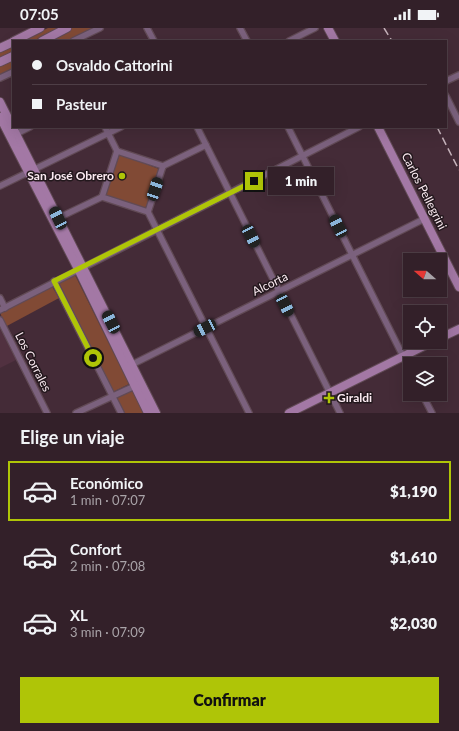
<!DOCTYPE html>
<html lang="es">
<meta charset="utf-8">
<style>
:root{--surface:#332029;--page:#3e2d35;--text:#f1f3f6;--muted:#a9a3a8;--line:#4e3e46;--accent:#afc507}
body{margin:0;font-family:Lato,sans-serif;background:var(--page);color:var(--text);height:100vh;display:flex;flex-direction:column;font-size:15px;white-space:nowrap}
*{box-sizing:border-box;margin:0}
p{font-size:13px;color:var(--muted)}
.icon{flex:none;width:22px;height:22px;fill:none;stroke:currentColor;stroke-width:2;stroke-linecap:round;stroke-linejoin:round}
.map{position:relative;height:385px;overflow:hidden}
.details{display:flex;flex-direction:column;background:var(--surface);flex:1}
.details>*{flex:none}
.top-card{position:absolute;left:12px;top:12px;width:435px;height:88px;border-radius:0px;box-shadow:0 4px 16px #0002,0 0 0 1px var(--line);display:grid;align-content:center;height:88px;padding:0 20px;background:var(--surface)}
.needle{width:26px;rotate:290deg}
.controls{position:absolute;left:403px;top:225px;display:grid;gap:8px}
.controls a{display:grid;place-items:center;width:44px;height:44px;border-radius:0px;background:var(--surface);box-shadow:0 4px 16px #0002,0 0 0 1px var(--line);font-size:20px}
.end{position:absolute;width:18px;height:18px;margin:-9px;border:5px solid #afc507;background:#111;box-shadow:0 0 0 2px #111}
.from{border-radius:50%}
.bubble{position:absolute;height:28px;border-radius:0px;background:var(--surface);box-shadow:0 4px 16px #0002,0 0 0 1px var(--line);font-size:13px;font-weight:800;line-height:28px;text-align:center}
.car{position:absolute;width:12px;height:24px;margin:-12px -6px;border-radius:5px;box-shadow:0 0 3px 1px #0007;background:linear-gradient(#222 24%,#8ab4d8 0 40%,#222 0 76%,#8ab4d8 0 86%,#222 0)}
.top-card b{display:flex;align-items:center;gap:14px;height:38px;font-size:15px}
.top-card b+b{border-top:1px solid var(--line)}
.top-card i{width:10px;height:10px;background:var(--text)}
ul{padding:0;list-style:none}
li{display:flex;align-items:center;gap:12px;height:60px;margin:0 8px 6px;padding:0 12px;border:2px solid transparent;border-radius:0px}
li div{flex:1}
li b{display:block;font-size:15px}
li em{font-style:normal;font-weight:800}
li.current{border-color:var(--accent)}
li>.icon{width:36px;height:36px;stroke-width:1.5}
h2{padding:0 20px;font-size:18px;line-height:48px}
.action{display:flex;gap:8px;margin-top:auto;padding:8px 20px}
.action a{flex:1;height:46px;border-radius:0px;background:var(--accent);color:#111;font-size:16px;font-weight:800;line-height:46px;text-align:center}
.status{display:flex;justify-content:space-between;align-items:center;height:28px;padding:0 20px;background:var(--surface);direction:ltr}
.status svg{height:11px;fill:currentColor}
.map>svg:first-child{display:block}
.built{fill:#513140}
.green{fill:#814a35}
.lines{fill:none;stroke-linecap:round;stroke-linejoin:round}
.minor-casing{stroke:#614a55;stroke-width:8}
.secondary-casing{stroke:#614a55;stroke-width:10}
.minor{stroke:#7b617d;stroke-width:5.5}
.secondary{stroke:#a378a5;stroke-width:8}
.rail{stroke:#c5b2ba;stroke-width:1.5;stroke-dasharray:8 4;stroke-linecap:butt}
.route{stroke:#afc507;stroke-width:5}
.poi-dot{fill:#afc507;stroke:#23181d;stroke-width:1.5}
.labels{text-anchor:middle;stroke-width:3;stroke-linejoin:round;paint-order:stroke}
.poi-label{font-size:12px;font-weight:bold;fill:#fbeaf1;stroke:#23181d;text-anchor:end}
.street-label{font-size:12px;fill:#fbeaf1;stroke:#23181d}
</style>
<div class="status"><b>07:05</b><svg viewBox="0 0 49 12"><path d="M0 12V9h3v3zM5 12V6h3v6zM10 12V3h3v9zM15 12V0h3v12zM26 1h20v11H26zM47 4h2v5h-2z"/></svg></div>
<div class="map">
<svg width="459" height="385" viewBox="0 0 459 385">
<rect width="100%" height="100%" fill="#442b37"/>
<path class="built" d="M0,301L16,332L0,340Z"/>
<g class="green">
<path d="M48,0H59L33,13H22Z"/>
<path d="M72,0H93L67,13H47Z"/>
<path d="M13,18V23L0,30V24Z"/>
<path d="M13,30V40L0,47V37Z"/>
<path d="M120,126L159,141L147,178L144,180L108,168L105,166Z"/>
<path d="M75,247L129,356L113,364L59,255Z"/>
<path d="M51,257L59,270L5,299L0,284Z"/>
<path d="M133,361L146,385H125L117,370Z"/>
</g>
<g class="lines">
<g class="minor-casing">
<g id="minor">
<path d="M147,0L154,13"/>
<path d="M240,0L247,13"/>
<path d="M73,13L100,0"/>
<path d="M289,13L315,0"/>
<path d="M0,50L13,44"/>
<path d="M446,53L459,47"/>
<path d="M446,68L459,94"/>
<path d="M105,99L117,123"/>
<path d="M197,99L340,385"/>
<path d="M288,99L410,342"/>
<path d="M14,107L30,99"/>
<path d="M163,138L206,117"/>
<path d="M0,158L121,99"/>
<path d="M148,184L102,169L117,123L163,138L148,184L249,385"/>
<path d="M56,191L102,169"/>
<path d="M54,253L121,385"/>
<path d="M0,270L5,280"/>
<path d="M0,282L359,99"/>
<path d="M0,292L47,385"/>
<path d="M129,338L424,191"/>
<path d="M422,366L432,385"/>
<path d="M76,385L137,357"/>
</g>
</g>
<g class="secondary-casing">
<g id="secondary">
<path d="M328,0L335,13"/>
<path d="M14,13L40,0"/>
<path d="M42,13L67,0"/>
<path d="M0,20L13,14"/>
<path d="M0,34L13,28"/>
<path d="M0,74L156,385"/>
<path d="M0,89L78,241L148,385"/>
<path d="M378,99L459,259"/>
<path d="M440,310L459,301"/>
<path d="M289,385L432,314"/>
</g>
</g>
<use href="#minor" class="minor"/>
<use href="#secondary" class="secondary"/>
<g class="rail">
<path d="M384,0L392,13"/>
<path d="M437,99L459,142"/>
</g>
</g>
<g class="lines">
<path class="route" d="M93,330L54,253L254,153"/>
</g>
<g class="poi-dot">
<circle cx="122" cy="148" r="4"/>
<path d="M327 364h4v4h4v4h-4v4h-4v-4h-4v-4h4z"/>
</g>
<g class="labels">
<g class="poi-label">
<text x="114" y="152">San José Obrero</text>
<text x="337" y="374" text-anchor="start">Giraldi</text>
</g>
<g class="street-label">
<text transform="translate(424 163) rotate(63)" y="4">Carlos Pellegrini</text>
<text transform="translate(270 256) rotate(-26)" y="4">Alcorta</text>
<text transform="translate(33 334) rotate(63)" y="4">Los Corrales</text>
</g>
</g>
</svg>
<div class="controls">
<a><svg class="needle" viewBox="-14 -14 28 28"><path d="M0-13l5 13h-10z" fill="#e53935"/><path d="M0 13l5-13h-10z" fill="#a9a3a8"/></svg></a>
<a><svg class="icon" aria-label="locate" viewBox="0 0 24 24"><circle cx="12" cy="12" r="6"/><path d="M12 2v4M12 18v4M2 12h4M18 12h4"/></svg></a>
<a><svg class="icon" aria-label="layers" viewBox="0 0 24 24"><path d="M12 4l9 5-9 5-9-5zM3 14l9 5 9-5"/></svg></a>
</div>
<i class="end from" style="left:93px;top:330px"></i>
<i class="end" style="left:254px;top:153px"></i>
<div class="bubble" style="left:268px;top:139px;width:66px">1 min</div>
<i class="car" style="left:155px;top:161px;rotate:18deg"></i>
<i class="car" style="left:58px;top:190px;rotate:334deg"></i>
<i class="car" style="left:338px;top:198px;rotate:333deg"></i>
<i class="car" style="left:251px;top:208px;rotate:153deg"></i>
<i class="car" style="left:285px;top:277px;rotate:153deg"></i>
<i class="car" style="left:111px;top:294px;rotate:333deg"></i>
<i class="car" style="left:205px;top:300px;rotate:244deg"></i>
<div class="top-card">
<b><i class="from"></i>Osvaldo Cattorini</b>
<b><i></i>Pasteur</b>
</div>
</div>
<section class="details">
<h2>Elige un viaje</h2>
<ul>
<li class="current"><svg class="icon" aria-label="car" viewBox="0 0 24 24"><path d="M5 17H2v-5l4-1 3-4h7l3 4 3 1v5h-3M9 17h6M6 11h13"/><circle cx="7" cy="17" r="2"/><circle cx="17" cy="17" r="2"/></svg><div><b>Económico</b><p>1 min · 07:07</p></div><em>$1,190</em></li>
<li><svg class="icon" aria-label="car" viewBox="0 0 24 24"><path d="M5 17H2v-5l4-1 3-4h7l3 4 3 1v5h-3M9 17h6M6 11h13"/><circle cx="7" cy="17" r="2"/><circle cx="17" cy="17" r="2"/></svg><div><b>Confort</b><p>2 min · 07:08</p></div><em>$1,610</em></li>
<li><svg class="icon" aria-label="car" viewBox="0 0 24 24"><path d="M5 17H2v-5l4-1 3-4h7l3 4 3 1v5h-3M9 17h6M6 11h13"/><circle cx="7" cy="17" r="2"/><circle cx="17" cy="17" r="2"/></svg><div><b>XL</b><p>3 min · 07:09</p></div><em>$2,030</em></li>
</ul>
<div class="action"><a>Confirmar</a></div>
</section>
